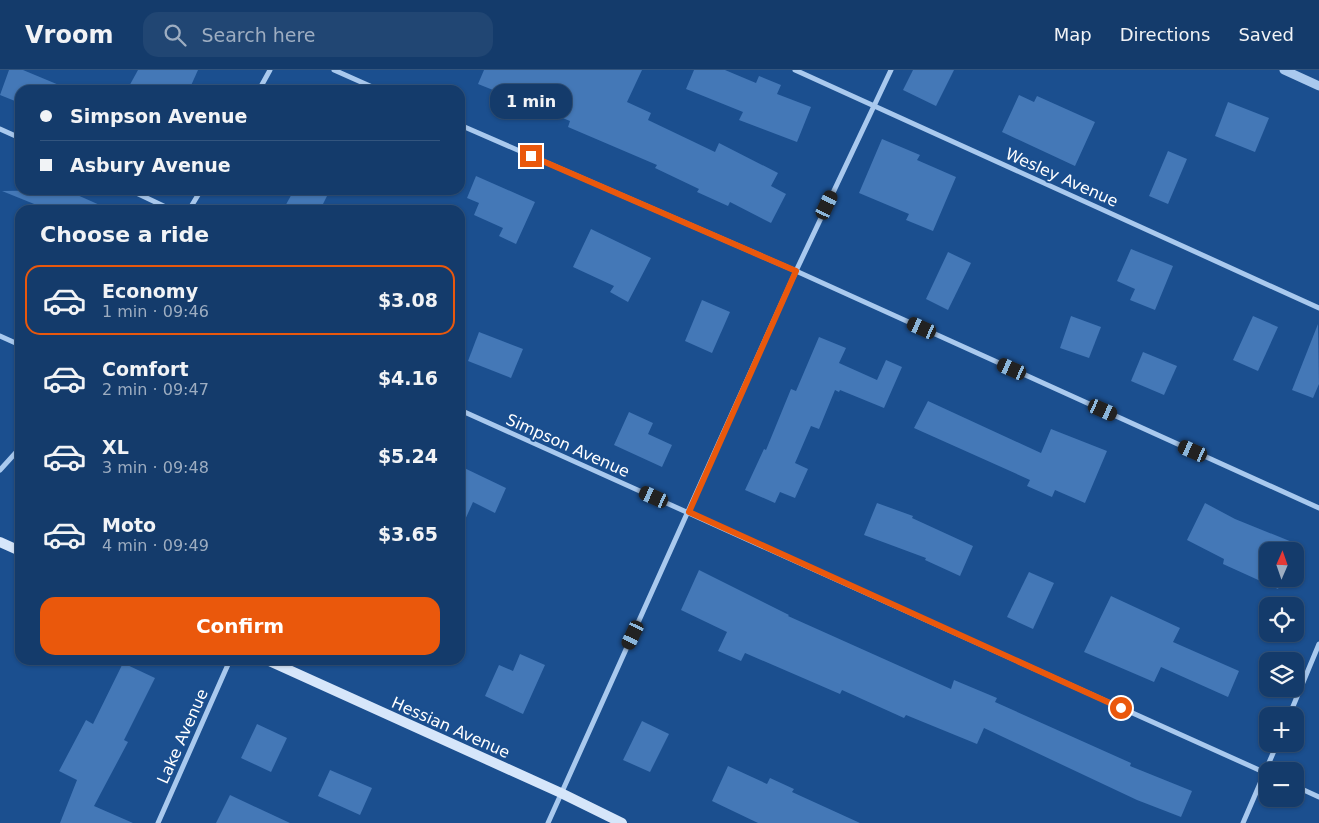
<!DOCTYPE html>
<meta charset="utf-8">
<style>
:root{--surface:#143b6b;--page:#214673;--text:#f1f3f6;--muted:#9dadc1;--line:#33557e;--accent:#ea580c}
body{margin:0;font-family:"DejaVu Sans",sans-serif;background:var(--page);color:var(--text);height:100vh;display:flex;flex-direction:column;font-size:19px;white-space:nowrap}
*{box-sizing:border-box;margin:0}
p{font-size:16px;color:var(--muted)}
.icon{flex:none;width:28px;height:28px;fill:none;stroke:currentColor;stroke-width:2;stroke-linecap:round;stroke-linejoin:round}
.map{position:relative;flex:1;overflow:hidden}
.side{position:absolute;left:15px;top:135px;width:450px;height:460px;display:flex;flex-direction:column;background:var(--surface);border-radius:15px;box-shadow:0 1px 4px #0004,0 0 0 1px var(--line)}
.side>*{flex:none}
.banner{position:absolute;left:15px;top:15px;width:450px;height:110px;border-radius:15px;box-shadow:0 1px 4px #0004,0 0 0 1px var(--line);display:grid;align-content:center;height:110px;padding:0 25px;background:var(--surface)}
.needle{width:32px;rotate:2deg}
.buttons{position:absolute;left:1259px;top:472px;display:grid;gap:10px}
.buttons a{display:grid;place-items:center;width:45px;height:45px;border-radius:10px;background:var(--surface);box-shadow:0 1px 4px #0004,0 0 0 1px var(--line);font-size:25px}
.end{position:absolute;width:22px;height:22px;margin:-11px;border:6px solid #ea580c;background:#fff;box-shadow:0 0 0 2px #fff}
.from{border-radius:50%}
.bubble{position:absolute;height:35px;border-radius:15px;background:var(--surface);box-shadow:0 1px 4px #0004,0 0 0 1px var(--line);font-size:16px;font-weight:800;line-height:35px;text-align:center}
.car{position:absolute;width:15px;height:30px;margin:-15px -8px;border-radius:6px;box-shadow:0 0 4px 1px #0007;background:linear-gradient(#222 24%,#8ab4d8 0 40%,#222 0 76%,#8ab4d8 0 86%,#222 0)}
.banner b{display:flex;align-items:center;gap:18px;height:48px;font-size:19px}
.banner b+b{border-top:1px solid var(--line)}
.banner i{width:12px;height:12px;background:var(--text)}
ul{padding:0;list-style:none}
li{display:flex;align-items:center;gap:15px;height:70px;margin:0 10px 8px;padding:0 15px;border:2px solid transparent;border-radius:15px}
li div{flex:1}
li b{display:block;font-size:19px}
li em{font-style:normal;font-weight:800}
li.active{border-color:var(--accent)}
li>.icon{width:45px;height:45px;stroke-width:1.5}
h2{padding:0 25px;font-size:22px;line-height:60px}
.action{display:flex;gap:10px;margin-top:auto;padding:10px 25px}
.action a{flex:1;height:58px;border-radius:15px;background:var(--accent);color:#fff;font-size:20px;font-weight:800;line-height:58px;text-align:center}
header{display:flex;align-items:center;gap:30px;box-sizing:border-box;height:70px;padding:0 25px;background:var(--surface);border-bottom:1px solid var(--line)}
header strong{font-size:24px}
nav{display:flex;gap:28px;margin-inline-start:auto;font-size:18px}
.search{width:350px;height:45px;background:var(--page);display:flex;align-items:center;gap:12px;box-sizing:border-box;padding:0 18px;border-radius:15px;color:var(--muted);font-size:19px}
.map>svg:first-child{display:block}
.building{fill:#4478b7}
.lines{fill:none;stroke-linecap:round;stroke-linejoin:round}
.minor{stroke:#a9c9ee;stroke-width:5}
.tertiary{stroke:#a9c9ee;stroke-width:9}
.secondary{stroke:#d6e6fa;stroke-width:10}
.route{stroke:#ea580c;stroke-width:6}
.labels{text-anchor:middle;stroke-width:4;stroke-linejoin:round;paint-order:stroke}
.street-label{font-size:16px;fill:#fff;stroke:#1b4f8f}
</style>
<header>
<strong>Vroom</strong>
<div class="search"><svg class="icon" aria-label="search" viewBox="0 0 24 24"><circle cx="10" cy="10" r="6"/><path d="M15 15l6 6"/></svg>Search here</div>
<nav><a>Map</a><a>Directions</a><a>Saved</a></nav>
</header>
<div class="map">
<svg width="1319" height="753" viewBox="0 0 1319 753">
<rect width="100%" height="100%" fill="#1b4f8f"/>
<g class="building">
<path d="M9,0H23L71,20H20V33L0,25Z"/>
<path d="M138,0H198L189,20H127Z"/>
<path d="M484,0H642L627,32L651,43L648,50L715,82L719,73L778,103L771,116L786,124L771,153L730,132L728,136L697,122L699,119L655,98L657,95L568,57L570,51L478,14Z"/>
<path d="M694,0H725L756,13L759,6L781,15L777,24L811,37L797,72L739,50L743,42L686,19Z"/>
<path d="M913,0H954L936,36L903,20Z"/>
<path d="M1019,25L1034,32L1037,26L1095,52L1075,96L1002,62Z"/>
<path d="M1228,32L1269,48L1255,82L1215,66Z"/>
<path d="M882,69L920,85L917,90L956,107L933,161L906,150L909,144L859,123Z"/>
<path d="M1168,81L1187,89L1168,134L1149,126Z"/>
<path d="M476,106L535,132L516,174L499,166L503,158L474,145L479,133L467,128Z"/>
<path d="M66,120L111,140H49L2,121Z"/>
<path d="M294,120H330L320,140H283Z"/>
<path d="M591,159L651,188L628,232L610,222L614,216L573,197Z"/>
<path d="M1131,179L1173,196L1155,240L1130,230L1135,219L1117,211Z"/>
<path d="M948,182L971,193L948,240L926,229Z"/>
<path d="M702,230L730,242L712,283L685,271Z"/>
<path d="M1071,246L1101,257L1089,288L1060,278Z"/>
<path d="M1253,246L1278,257L1258,301L1233,290Z"/>
<path d="M1318,254L1319,314L1313,328L1292,320Z"/>
<path d="M479,262L523,279L511,308L468,291Z"/>
<path d="M819,267L846,278L839,293L877,310L886,290L902,297L884,338L840,320L839,322L835,320L819,359L811,356L795,393L808,399L795,428L780,422L775,433L745,420L764,379L766,380L791,319L796,321Z"/>
<path d="M1143,282L1177,296L1164,325L1131,311Z"/>
<path d="M928,331L1041,383L1051,359L1107,381L1085,433L1055,420L1052,427L1027,416L1030,410L914,358Z"/>
<path d="M629,342L653,353L648,364L672,375L662,397L614,375Z"/>
<path d="M460,396L506,418L495,443L473,432L460,461Z"/>
<path d="M877,433L913,446L912,448L973,476L960,506L925,490L926,488L864,465Z"/>
<path d="M1205,433L1235,449L1297,474L1294,481H1268V509H1282L1278,519L1223,494L1224,489L1187,470Z"/>
<path d="M699,500L789,545L788,546L951,619L954,610L997,628L995,632L1131,693L1130,696L1192,721L1181,747L1137,730L984,658L977,674L906,645L904,648L842,620L840,624L745,583L741,591L718,581L727,562L681,540Z"/>
<path d="M1029,502L1054,513L1033,559L1007,547Z"/>
<path d="M1111,526L1180,558L1173,572L1239,601L1228,627L1161,597L1154,612L1084,582Z"/>
<path d="M520,584L545,595L523,644L485,626L499,595L513,601Z"/>
<path d="M123,593L155,608L124,670L128,672L94,736L133,753H60L77,710L59,701L86,650L93,654Z"/>
<path d="M642,651L669,664L650,702L623,690Z"/>
<path d="M257,654L287,668L271,702L241,688Z"/>
<path d="M728,696L767,714L770,708L794,719L792,722L860,753H758L712,731Z"/>
<path d="M330,700L372,718L360,745L318,726Z"/>
<path d="M230,725L290,753H216Z"/>
</g>
<g class="lines">
<g class="minor">
<path d="M334,0L379,20"/>
<path d="M795,0L1319,238"/>
<path d="M259,20L270,0"/>
<path d="M460,55L796,201L1319,438"/>
<path d="M0,59L20,68"/>
<path d="M130,120L172,140"/>
<path d="M189,140L201,120"/>
<path d="M0,266L20,275"/>
<path d="M460,340L1268,704"/>
<path d="M0,400L20,378"/>
<path d="M1289,646L1319,574"/>
<path d="M1295,716L1319,727"/>
<path d="M158,753L230,590"/>
<path d="M548,753L796,201L891,0"/>
<path d="M1243,753L1277,674"/>
</g>
<path class="tertiary" d="M1284,0L1319,16"/>
<g class="secondary">
<path d="M0,472L20,481"/>
<path d="M267,590L561,723L622,753"/>
</g>
</g>
<g class="lines">
<path class="route" d="M531,86L796,201L689,442L1121,638"/>
</g>
<g class="labels">
<g class="street-label">
<text transform="translate(1062 107) rotate(24)" y="6">Wesley Avenue</text>
<text transform="translate(568 375) rotate(24)" y="6">Simpson Avenue</text>
<text transform="translate(451 657) rotate(24)" y="6">Hessian Avenue</text>
<text transform="translate(182 666) rotate(-66)" y="6">Lake Avenue</text>
</g>
</g>
</svg>
<div class="buttons">
<a><svg class="needle" viewBox="-14 -14 28 28"><path d="M0-13l5 13h-10z" fill="#e53935"/><path d="M0 13l5-13h-10z" fill="#9dadc1"/></svg></a>
<a><svg class="icon" aria-label="locate" viewBox="0 0 24 24"><circle cx="12" cy="12" r="6"/><path d="M12 2v4M12 18v4M2 12h4M18 12h4"/></svg></a>
<a><svg class="icon" aria-label="layers" viewBox="0 0 24 24"><path d="M12 4l9 5-9 5-9-5zM3 14l9 5 9-5"/></svg></a>
<a>+</a>
<a>−</a>
</div>
<i class="end from" style="left:1121px;top:638px"></i>
<i class="end" style="left:531px;top:86px"></i>
<div class="bubble" style="left:490px;top:14px;width:82px">1 min</div>
<i class="car" style="left:827px;top:135px;rotate:25deg"></i>
<i class="car" style="left:922px;top:258px;rotate:294deg"></i>
<i class="car" style="left:1012px;top:299px;rotate:294deg"></i>
<i class="car" style="left:1103px;top:340px;rotate:114deg"></i>
<i class="car" style="left:1193px;top:381px;rotate:294deg"></i>
<i class="car" style="left:654px;top:427px;rotate:294deg"></i>
<i class="car" style="left:633px;top:565px;rotate:205deg"></i>
<div class="banner">
<b><i class="from"></i>Simpson Avenue</b>
<b><i></i>Asbury Avenue</b>
</div>
<section class="side">
<h2>Choose a ride</h2>
<ul>
<li class="active"><svg class="icon" aria-label="car" viewBox="0 0 24 24"><path d="M5 17H2v-5l4-1 3-4h7l3 4 3 1v5h-3M9 17h6M6 11h13"/><circle cx="7" cy="17" r="2"/><circle cx="17" cy="17" r="2"/></svg><div><b>Economy</b><p>1 min · 09:46</p></div><em>$3.08</em></li>
<li><svg class="icon" aria-label="car" viewBox="0 0 24 24"><path d="M5 17H2v-5l4-1 3-4h7l3 4 3 1v5h-3M9 17h6M6 11h13"/><circle cx="7" cy="17" r="2"/><circle cx="17" cy="17" r="2"/></svg><div><b>Comfort</b><p>2 min · 09:47</p></div><em>$4.16</em></li>
<li><svg class="icon" aria-label="car" viewBox="0 0 24 24"><path d="M5 17H2v-5l4-1 3-4h7l3 4 3 1v5h-3M9 17h6M6 11h13"/><circle cx="7" cy="17" r="2"/><circle cx="17" cy="17" r="2"/></svg><div><b>XL</b><p>3 min · 09:48</p></div><em>$5.24</em></li>
<li><svg class="icon" aria-label="car" viewBox="0 0 24 24"><path d="M5 17H2v-5l4-1 3-4h7l3 4 3 1v5h-3M9 17h6M6 11h13"/><circle cx="7" cy="17" r="2"/><circle cx="17" cy="17" r="2"/></svg><div><b>Moto</b><p>4 min · 09:49</p></div><em>$3.65</em></li>
</ul>
<div class="action"><a>Confirm</a></div>
</section>
</div>
